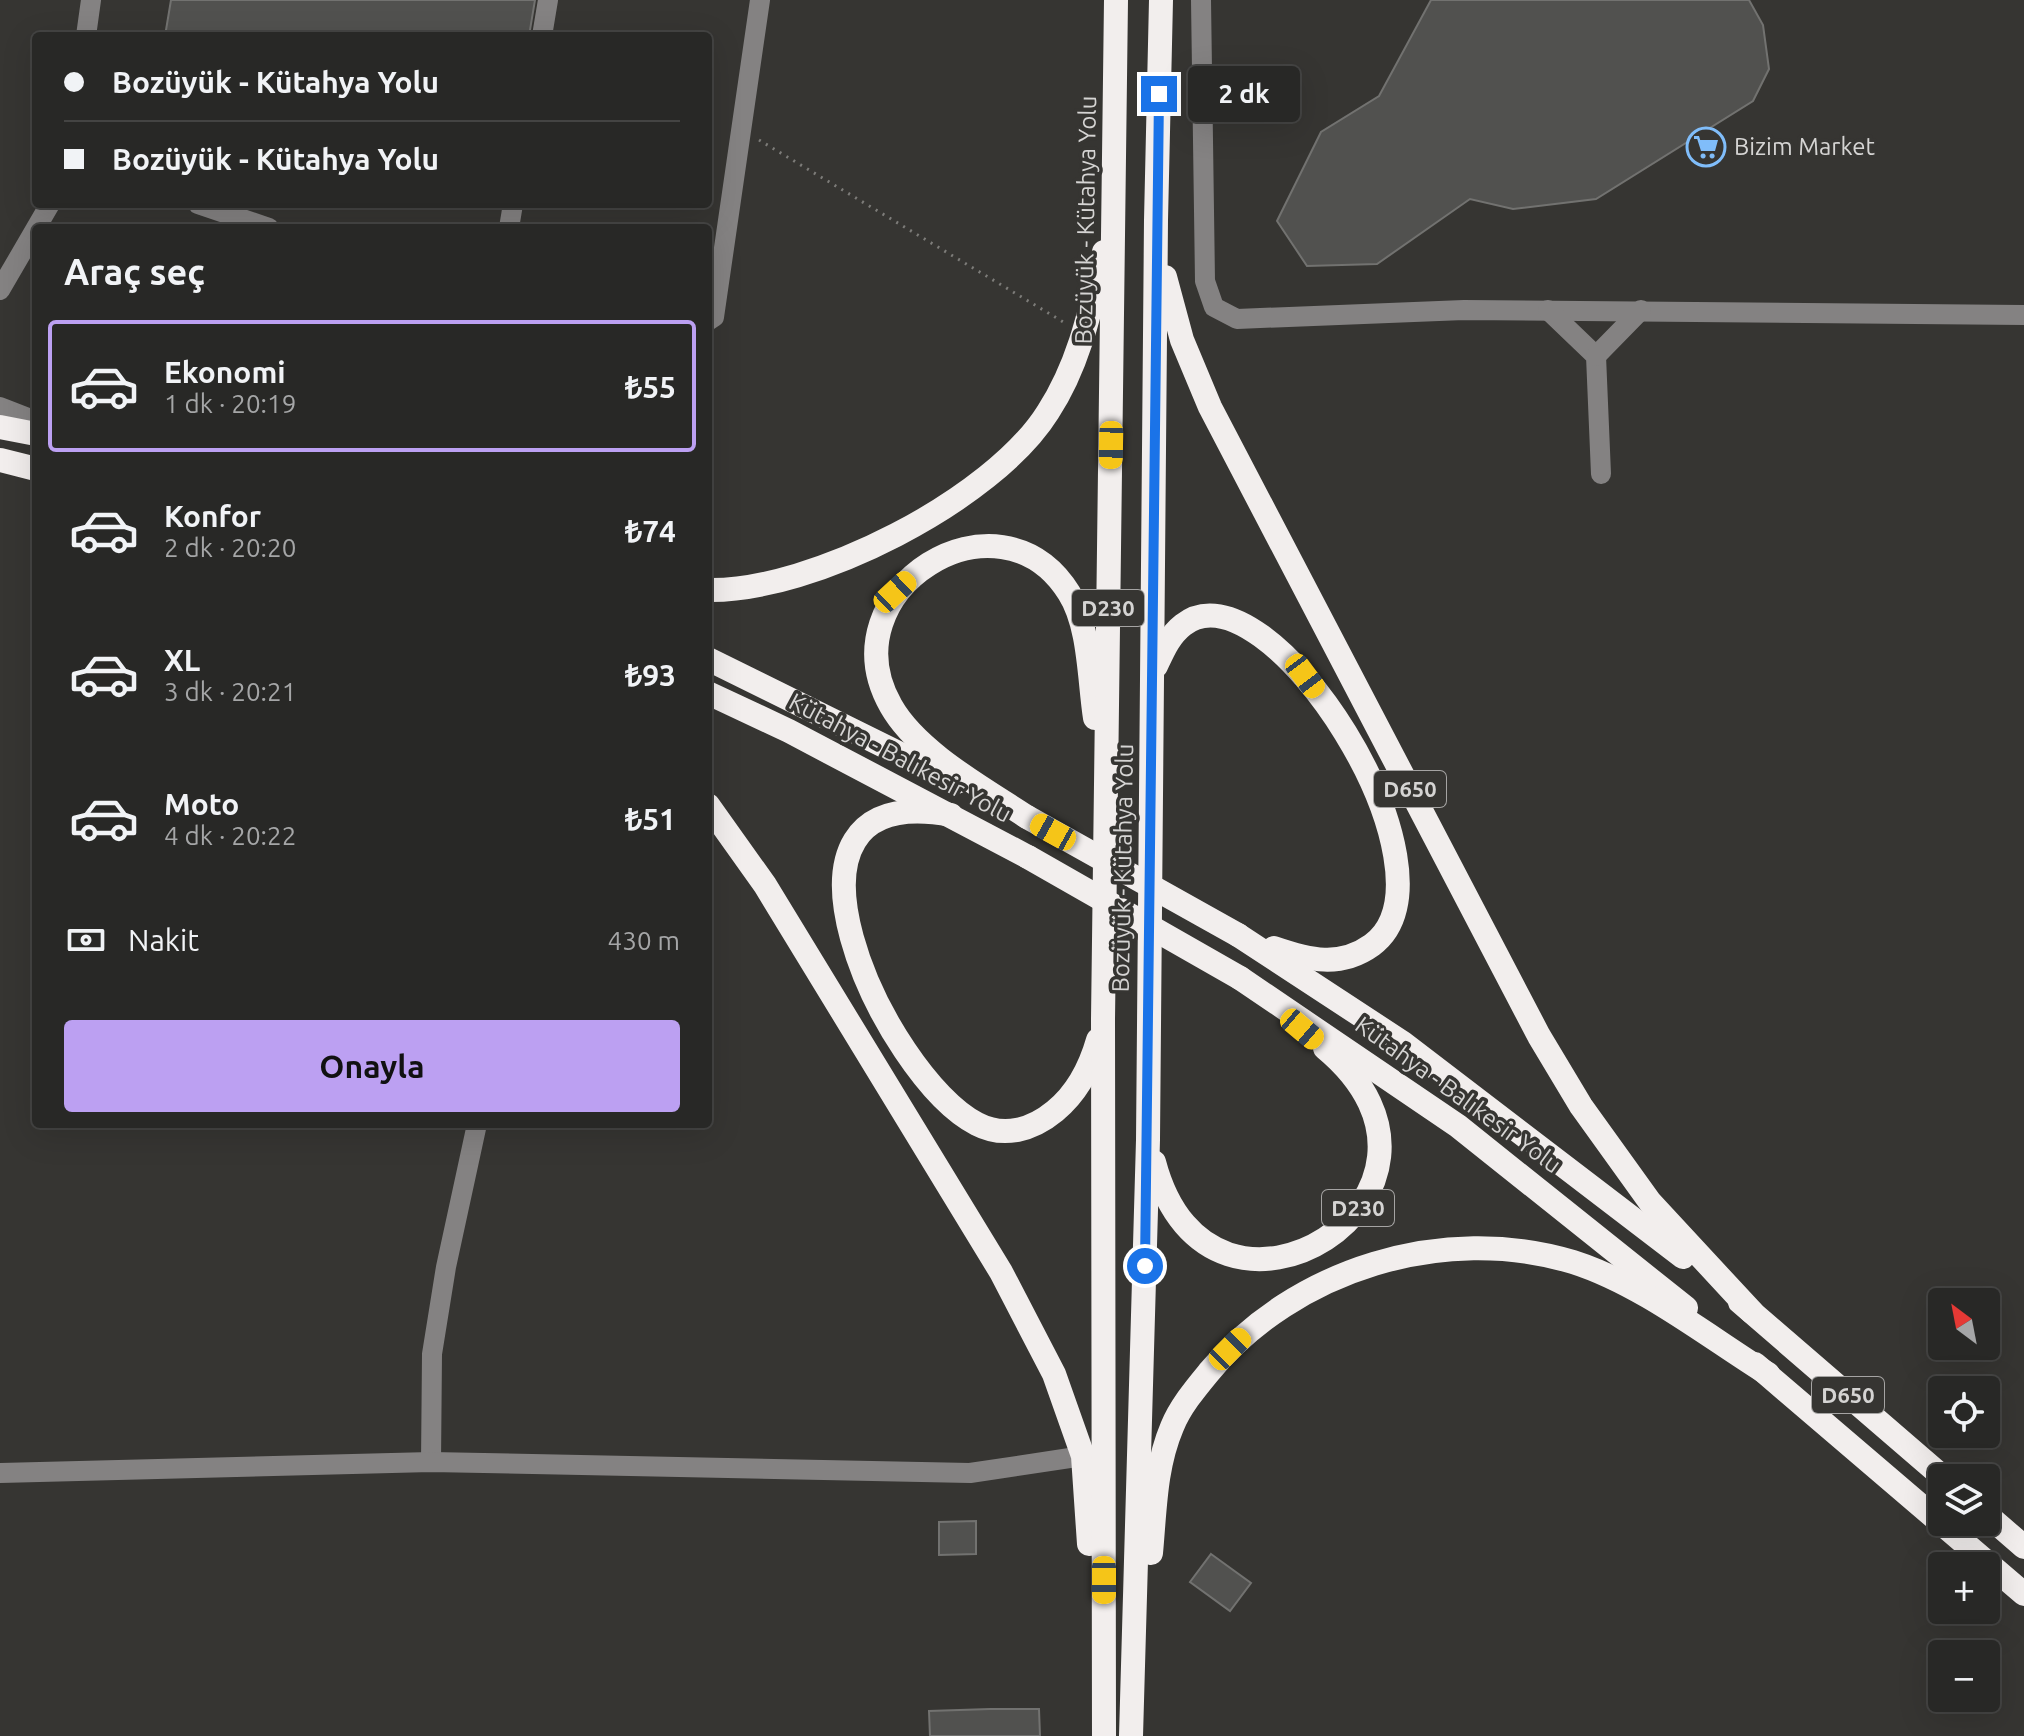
<!DOCTYPE html>
<html lang="tr">
<meta charset="utf-8">
<style>
:root{--surface:#282826;--page:#343432;--text:#f1f3f6;--muted:#a5a6a7;--line:#444443;--accent:#bca0f2}
body{margin:0;font-family:Ubuntu,sans-serif;background:var(--page);color:var(--text);height:100vh;display:flex;flex-direction:column;font-size:30px;white-space:nowrap}
*{box-sizing:border-box;margin:0}
p{font-size:26px;color:var(--muted)}
.icon{flex:none;width:44px;height:44px;fill:none;stroke:currentColor;stroke-width:2;stroke-linecap:round;stroke-linejoin:round}
.map{position:relative;flex:1;overflow:hidden}
.details{position:absolute;left:32px;top:224px;width:680px;height:904px;display:flex;flex-direction:column;background:var(--surface);border-radius:8px;box-shadow:0 8px 32px #0002,0 0 0 2px var(--line)}
.details>*{flex:none}
.guide{position:absolute;left:32px;top:32px;width:680px;height:176px;border-radius:8px;box-shadow:0 8px 32px #0002,0 0 0 2px var(--line);display:grid;align-content:center;height:176px;padding:0 32px;background:var(--surface)}
.needle{width:52px;rotate:328deg}
.controls{position:absolute;left:1928px;top:1288px;display:grid;gap:16px}
.controls a{display:grid;place-items:center;width:72px;height:72px;border-radius:8px;background:var(--surface);box-shadow:0 8px 32px #0002,0 0 0 2px var(--line);font-size:40px}
.end{position:absolute;width:36px;height:36px;margin:-18px;border:10px solid #1a73e8;background:#fff;box-shadow:0 0 0 4px #fff}
.from{border-radius:50%}
.bubble{position:absolute;height:56px;border-radius:8px;background:var(--surface);box-shadow:0 8px 32px #0002,0 0 0 2px var(--line);font-size:26px;font-weight:700;line-height:56px;text-align:center}
.car{position:absolute;width:24px;height:48px;margin:-24px -12px;border-radius:10px;box-shadow:0 0 6px 2px #0007;background:linear-gradient(#f5c518 24%,#345 0 40%,#f5c518 0 76%,#345 0 86%,#f5c518 0)}
.guide b{display:flex;align-items:center;gap:28px;height:76px;font-size:30px}
.guide b+b{border-top:2px solid var(--line)}
.guide i{width:20px;height:20px;background:var(--text)}
ul{padding:0;list-style:none}
li{display:flex;align-items:center;gap:24px;height:132px;margin:0 16px 12px;padding:0 16px;border:4px solid transparent;border-radius:8px}
li div{flex:1}
li b{display:block;font-size:30px}
li em{font-style:normal;font-weight:700}
li.selected{border-color:var(--accent)}
li>.icon{width:72px;height:72px;stroke-width:1.5}
h2{padding:0 32px;font-size:36px;line-height:96px}
.pay{display:flex;align-items:center;gap:20px;height:88px;padding:0 32px;font-size:30px}
.pay p{margin-inline-start:auto}
.action{display:flex;gap:16px;margin-top:auto;padding:16px 32px}
.action a{flex:1;height:92px;border-radius:8px;background:var(--accent);color:#111;font-size:32px;font-weight:700;line-height:92px;text-align:center}
.map>svg:first-child{display:block}
.building{fill:#51514f;stroke:#727270;stroke-width:2}
.lines{fill:none;stroke-linecap:round;stroke-linejoin:round}
.path{stroke:#7d7c79;stroke-width:3;stroke-dasharray:2 6;stroke-linecap:butt}
.minor{stroke:#848282;stroke-width:20}
.highway{stroke:#f2eeed;stroke-width:24}
.highway-bridge{stroke:#f2eeed;stroke-width:24}
.route{stroke:#1a73e8;stroke-width:10}
.labels{text-anchor:middle;stroke-width:7;stroke-linejoin:round;paint-order:stroke}
.shield{fill:#363532;stroke:#a5a4a3;stroke-width:2}
.shield-label{font-size:22px;font-weight:bold;fill:#d5d4d3}
.poi-label{font-size:24px;fill:#d5d4d3;stroke:#363532;text-anchor:start}
.street-label{font-size:24px;fill:#d5d4d3;stroke:#363532}
</style>
<div class="map">
<svg width="2024" height="1736" viewBox="0 0 2024 1736">
<rect width="100%" height="100%" fill="#363532"/>
<g class="building">
<path d="M171,0H535L529,36H165Z"/>
<path d="M1431,0H1749L1763,25L1769,69L1753,101L1596,199L1513,209L1470,199L1377,264L1307,266L1277,221L1321,132L1379,96Z"/>
<path d="M976,1521V1554L939,1555V1522Z"/>
<path d="M1211,1554L1251,1583L1230,1611L1190,1582Z"/>
<path d="M990,1709H1039L1040,1736H930L929,1711Z"/>
</g>
<g class="lines">
<path class="path" d="M759,140L1065,323"/>
<g class="minor">
<path d="M1201,0L1205,281L1214,307L1237,319L1464,310L2024,315"/>
<path d="M86,36L91,0"/>
<path d="M542,36L548,0"/>
<path d="M198,204L269,228"/>
<path d="M509,228L513,204"/>
<path d="M0,290L50,204"/>
<path d="M1548,310L1596,356L1601,474"/>
<path d="M708,321L714,317L760,0"/>
<path d="M1596,356L1641,310"/>
<path d="M0,407L36,421"/>
<path d="M431,1462L432,1354L446,1267L477,1124"/>
<path d="M0,1473L431,1462L970,1473L1083,1456"/>
</g>
<g class="highway">
<path d="M1165,277L1182,340L1210,407L1539,1036L1581,1106L1650,1202L1752,1312"/>
<path d="M0,427L36,434"/>
<path d="M0,460L36,469"/>
<path d="M708,590C812,592 993,500 1048,412C1080,363 1091,307 1104,252"/>
<path d="M708,659L957,782"/>
<path d="M1156,666C1163,651 1169,636 1183,625C1267,557 1469,874 1372,945C1340,968 1309,960 1274,948"/>
<path d="M708,693L789,731L1028,857"/>
<path d="M708,805L765,885L1001,1272L1054,1374L1083,1456L1089,1544"/>
<path d="M951,815C744,777 885,1077 977,1124C1004,1138 1032,1130 1055,1111C1077,1093 1090,1068 1098,1040"/>
<path d="M1027,817C983,788 917,752 891,706C825,590 999,481 1069,593C1090,626 1089,679 1095,718"/>
<path d="M1238,935L1403,1043L1683,1257"/>
<path d="M1240,978L1458,1126L1686,1308"/>
<path d="M1154,1162C1210,1375 1498,1192 1325,1048"/>
<path d="M1740,1302L1944,1478"/>
<path d="M1755,1364L2024,1594"/>
<path d="M1986,1514L2024,1547"/>
<path d="M1151,1553C1155,1510 1155,1467 1172,1427C1180,1407 1195,1389 1209,1372C1294,1269 1444,1223 1573,1262C1642,1284 1707,1336 1768,1374"/>
<path d="M1104,1736L1103,1019L1116,0"/>
<path d="M1131,1736L1148,1140L1156,220L1161,0"/>
</g>
<g class="highway-bridge">
<path d="M1027,817L1238,935"/>
<path d="M1028,857L1240,978"/>
</g>
</g>
<g class="lines">
<path class="route" d="M1145,1266L1159,94"/>
</g>
<defs>
<g id="supermarket-ring" transform="scale(2)"><circle r="9.5" fill="#363532" stroke="#80bdfa" stroke-width="1.5"/><path d="M-6-5.5h2.5l.6 2H6L4.5 2H-2.5L-4.4-4H-6ZM-1.5 3.2a1.3 1.3 0 1 0 .1 0ZM3 3.2a1.3 1.3 0 1 0 .1 0Z" fill="#80bdfa"/></g>
</defs>
<g fill-rule="evenodd">
<use href="#supermarket-ring" x="1706" y="147"/>
</g>
<g class="labels">
<g class="shield">
<rect x="1072" y="590" width="72" height="36" rx="6"/>
<rect x="1374" y="771" width="72" height="36" rx="6"/>
<rect x="1322" y="1190" width="72" height="36" rx="6"/>
<rect x="1812" y="1377" width="72" height="36" rx="6"/>
</g>
<g class="shield-label">
<text x="1108" y="616">D230</text>
<text x="1410" y="797">D650</text>
<text x="1358" y="1216">D230</text>
<text x="1848" y="1403">D650</text>
</g>
<g class="poi-label">
<text x="1734" y="155">Bizim Market</text>
</g>
<g class="street-label">
<text transform="translate(1086 220) rotate(-89)" y="8">Bozüyük - Kütahya Yolu</text>
<text transform="translate(900 758) rotate(28)" y="8">Kütahya - Balıkesir Yolu</text>
<text transform="translate(1123 868) rotate(-89)" y="8">Bozüyük - Kütahya Yolu</text>
<text transform="translate(1458 1095) rotate(36)" y="8">Kütahya - Balıkesir Yolu</text>
</g>
</g>
</svg>
<div class="controls">
<a><svg class="needle" viewBox="-14 -14 28 28"><path d="M0-13l5 13h-10z" fill="#e53935"/><path d="M0 13l5-13h-10z" fill="#a5a6a7"/></svg></a>
<a><svg class="icon" aria-label="locate" viewBox="0 0 24 24"><circle cx="12" cy="12" r="6"/><path d="M12 2v4M12 18v4M2 12h4M18 12h4"/></svg></a>
<a><svg class="icon" aria-label="layers" viewBox="0 0 24 24"><path d="M12 4l9 5-9 5-9-5zM3 14l9 5 9-5"/></svg></a>
<a>+</a>
<a>−</a>
</div>
<i class="end from" style="left:1145px;top:1266px"></i>
<i class="end" style="left:1159px;top:94px"></i>
<div class="bubble" style="left:1188px;top:66px;width:112px">2 dk</div>
<i class="car" style="left:1111px;top:445px;rotate:181deg"></i>
<i class="car" style="left:895px;top:592px;rotate:47deg"></i>
<i class="car" style="left:1305px;top:676px;rotate:143deg"></i>
<i class="car" style="left:1053px;top:832px;rotate:299deg"></i>
<i class="car" style="left:1302px;top:1029px;rotate:130deg"></i>
<i class="car" style="left:1230px;top:1349px;rotate:45deg"></i>
<i class="car" style="left:1104px;top:1580px;rotate:180deg"></i>
<div class="guide">
<b><i class="from"></i>Bozüyük - Kütahya Yolu</b>
<b><i></i>Bozüyük - Kütahya Yolu</b>
</div>
<section class="details">
<h2>Araç seç</h2>
<ul>
<li class="selected"><svg class="icon" aria-label="car" viewBox="0 0 24 24"><path d="M5 17H2v-5l4-1 3-4h7l3 4 3 1v5h-3M9 17h6M6 11h13"/><circle cx="7" cy="17" r="2"/><circle cx="17" cy="17" r="2"/></svg><div><b>Ekonomi</b><p>1 dk · 20:19</p></div><em>₺55</em></li>
<li><svg class="icon" aria-label="car" viewBox="0 0 24 24"><path d="M5 17H2v-5l4-1 3-4h7l3 4 3 1v5h-3M9 17h6M6 11h13"/><circle cx="7" cy="17" r="2"/><circle cx="17" cy="17" r="2"/></svg><div><b>Konfor</b><p>2 dk · 20:20</p></div><em>₺74</em></li>
<li><svg class="icon" aria-label="car" viewBox="0 0 24 24"><path d="M5 17H2v-5l4-1 3-4h7l3 4 3 1v5h-3M9 17h6M6 11h13"/><circle cx="7" cy="17" r="2"/><circle cx="17" cy="17" r="2"/></svg><div><b>XL</b><p>3 dk · 20:21</p></div><em>₺93</em></li>
<li><svg class="icon" aria-label="car" viewBox="0 0 24 24"><path d="M5 17H2v-5l4-1 3-4h7l3 4 3 1v5h-3M9 17h6M6 11h13"/><circle cx="7" cy="17" r="2"/><circle cx="17" cy="17" r="2"/></svg><div><b>Moto</b><p>4 dk · 20:22</p></div><em>₺51</em></li>
</ul>
<div class="pay"><svg class="icon" aria-label="cash" viewBox="0 0 24 24"><path d="M3 7h18v10H3z"/><circle cx="12" cy="12" r="2"/></svg>Nakit<p>430 m</p></div>
<div class="action"><a>Onayla</a></div>
</section>
</div>
